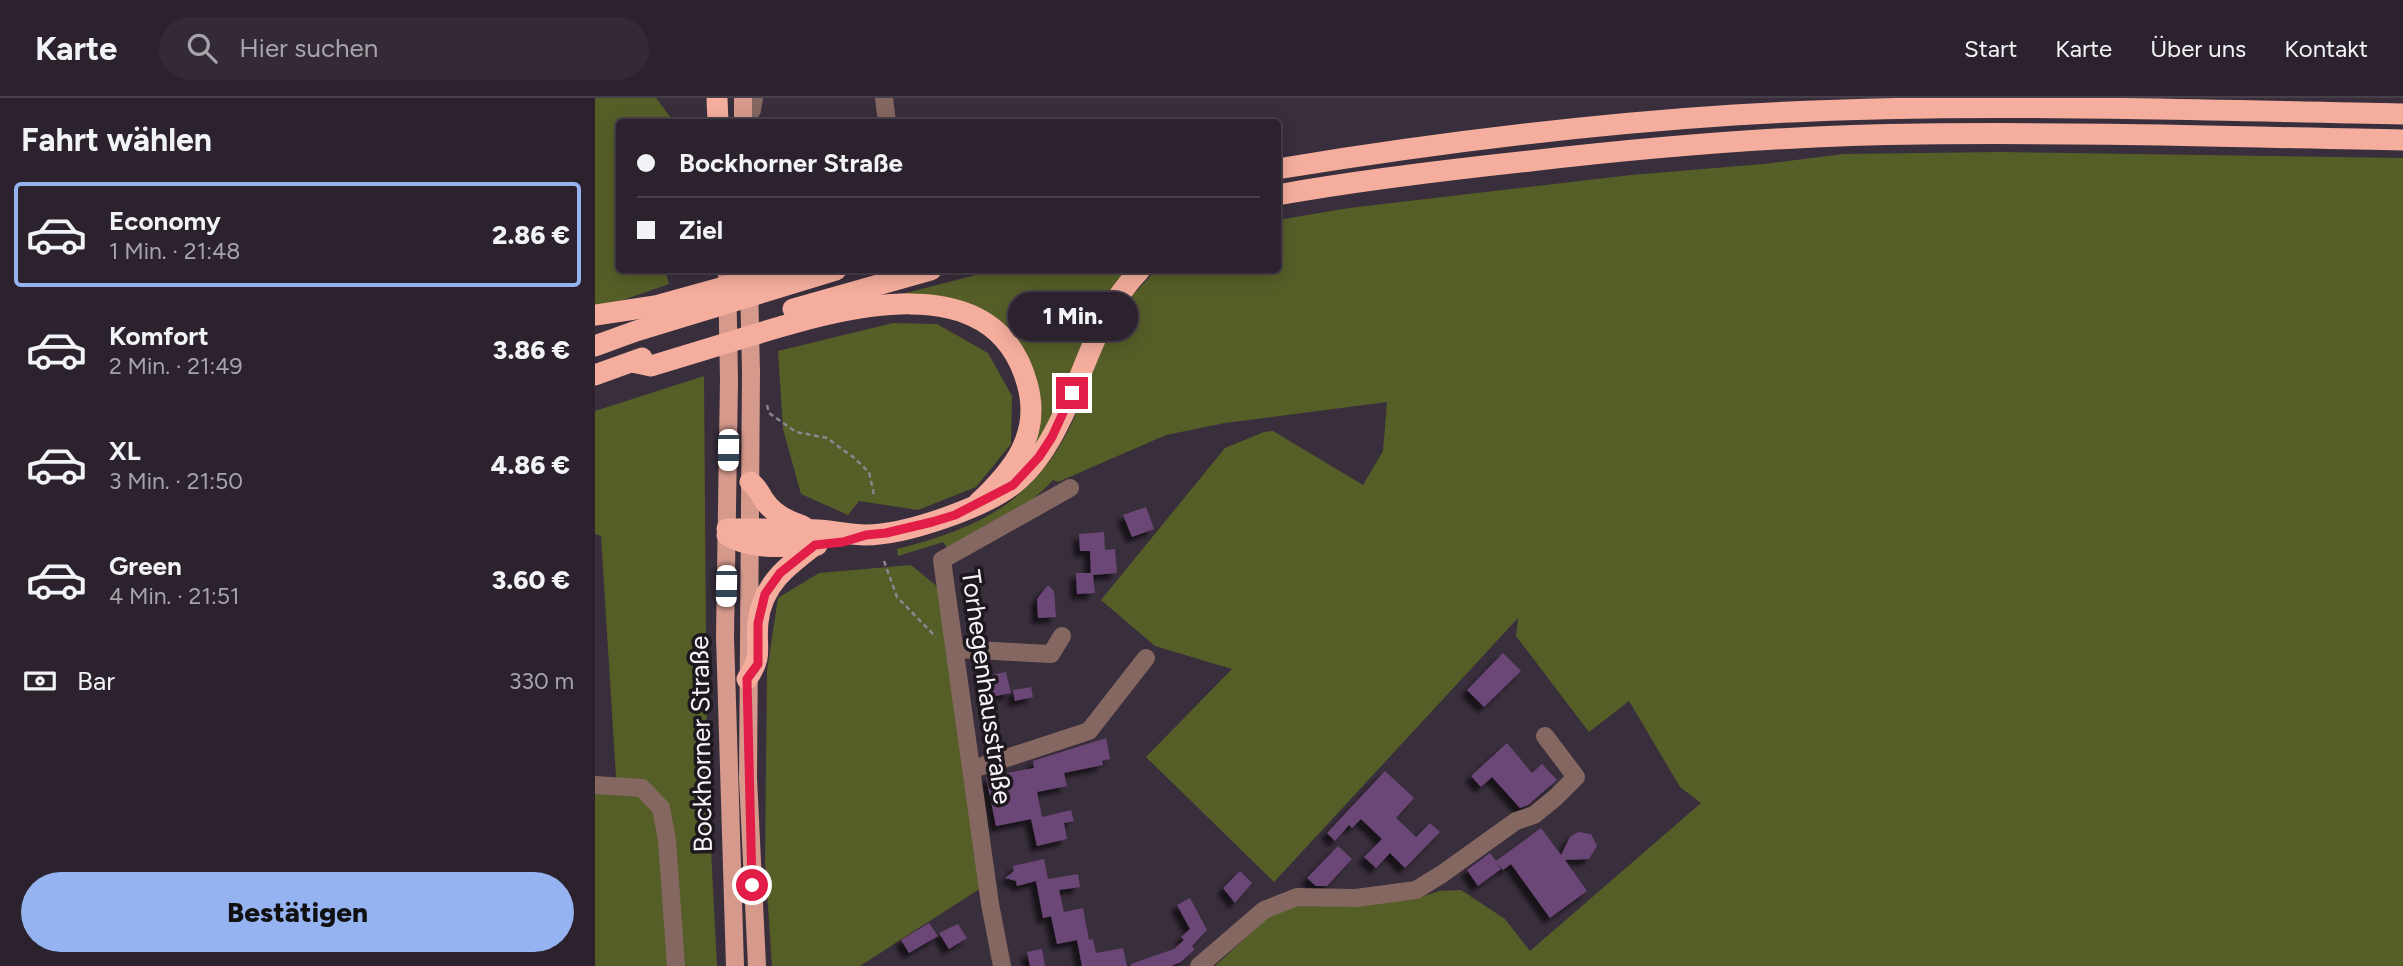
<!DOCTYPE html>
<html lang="de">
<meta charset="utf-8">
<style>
:root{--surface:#2b222d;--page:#332a35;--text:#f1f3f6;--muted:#a6a4aa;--line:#473f49;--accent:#95b2f1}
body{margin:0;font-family:Figtree,sans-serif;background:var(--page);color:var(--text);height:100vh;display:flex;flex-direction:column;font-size:26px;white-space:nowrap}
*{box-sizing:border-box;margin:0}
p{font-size:23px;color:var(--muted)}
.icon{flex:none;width:38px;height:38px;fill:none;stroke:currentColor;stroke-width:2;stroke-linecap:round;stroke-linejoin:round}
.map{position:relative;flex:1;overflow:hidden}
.side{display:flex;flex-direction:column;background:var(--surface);width:595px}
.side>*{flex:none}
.hud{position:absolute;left:21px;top:21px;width:665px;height:154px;border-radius:7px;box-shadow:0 4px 18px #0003,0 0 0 2px var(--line);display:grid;align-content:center;height:154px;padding:0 21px;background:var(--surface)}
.end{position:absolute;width:32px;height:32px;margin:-16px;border:9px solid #e11d48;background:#fff;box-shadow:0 0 0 4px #fff}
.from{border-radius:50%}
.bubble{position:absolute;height:49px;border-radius:24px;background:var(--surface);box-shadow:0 4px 18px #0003,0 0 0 2px var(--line);font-size:23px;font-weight:800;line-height:49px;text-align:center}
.car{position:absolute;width:21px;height:42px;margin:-21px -10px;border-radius:9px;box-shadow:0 0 5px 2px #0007;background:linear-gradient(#fff 24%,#345 0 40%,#fff 0 76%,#345 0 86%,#fff 0)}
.hud b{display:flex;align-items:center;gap:24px;height:66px;font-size:26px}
.hud b+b{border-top:2px solid var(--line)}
.hud i{width:18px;height:18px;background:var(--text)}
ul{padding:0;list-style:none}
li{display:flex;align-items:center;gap:21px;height:105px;margin:0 14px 10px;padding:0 7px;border:4px solid transparent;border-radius:7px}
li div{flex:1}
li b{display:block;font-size:26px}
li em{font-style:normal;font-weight:800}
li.on{border-color:var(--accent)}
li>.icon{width:63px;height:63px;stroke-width:1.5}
h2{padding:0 21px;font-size:32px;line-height:84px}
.pay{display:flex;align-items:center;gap:18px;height:77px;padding:0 21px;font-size:26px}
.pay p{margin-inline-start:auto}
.action{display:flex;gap:14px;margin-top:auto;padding:14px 21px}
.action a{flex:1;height:80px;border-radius:42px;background:var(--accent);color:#111;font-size:28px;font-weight:800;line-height:80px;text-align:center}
header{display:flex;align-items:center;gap:42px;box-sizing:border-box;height:98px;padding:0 35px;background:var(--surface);border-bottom:2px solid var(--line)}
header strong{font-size:33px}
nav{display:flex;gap:38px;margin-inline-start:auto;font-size:24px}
.search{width:490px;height:63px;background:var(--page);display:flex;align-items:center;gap:18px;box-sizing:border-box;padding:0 24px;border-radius:38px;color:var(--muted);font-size:26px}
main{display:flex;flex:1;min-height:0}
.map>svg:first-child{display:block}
.green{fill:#565e28}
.building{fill:#6b4676;filter:url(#shadow)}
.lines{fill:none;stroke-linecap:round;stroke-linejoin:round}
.path{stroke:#8d848f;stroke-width:2.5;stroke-dasharray:5 3.5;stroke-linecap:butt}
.minor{stroke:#846760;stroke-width:18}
.major{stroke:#d59a8c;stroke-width:18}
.highway{stroke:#f5ae9d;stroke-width:21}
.route{stroke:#e11d48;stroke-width:9}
.labels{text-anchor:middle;stroke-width:7;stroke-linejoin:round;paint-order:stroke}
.street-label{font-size:26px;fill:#f9f2fb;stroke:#1d181e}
</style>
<header>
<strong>Karte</strong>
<div class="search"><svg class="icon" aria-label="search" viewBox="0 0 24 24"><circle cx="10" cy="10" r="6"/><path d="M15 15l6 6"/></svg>Hier suchen</div>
<nav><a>Start</a><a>Karte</a><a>Über uns</a><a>Kontakt</a></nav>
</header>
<main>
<section class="side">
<h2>Fahrt wählen</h2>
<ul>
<li class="on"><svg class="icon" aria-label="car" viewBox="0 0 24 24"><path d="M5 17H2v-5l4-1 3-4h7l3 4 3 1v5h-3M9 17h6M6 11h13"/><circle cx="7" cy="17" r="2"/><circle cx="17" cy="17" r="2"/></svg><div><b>Economy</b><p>1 Min. · 21:48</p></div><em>2.86 €</em></li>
<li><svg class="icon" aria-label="car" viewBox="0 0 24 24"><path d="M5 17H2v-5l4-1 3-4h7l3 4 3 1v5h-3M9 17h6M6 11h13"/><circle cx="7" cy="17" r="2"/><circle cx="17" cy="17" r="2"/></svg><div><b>Komfort</b><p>2 Min. · 21:49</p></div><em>3.86 €</em></li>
<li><svg class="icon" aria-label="car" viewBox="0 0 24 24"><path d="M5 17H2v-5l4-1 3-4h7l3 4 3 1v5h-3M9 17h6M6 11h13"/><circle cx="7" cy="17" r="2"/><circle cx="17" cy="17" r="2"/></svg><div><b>XL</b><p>3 Min. · 21:50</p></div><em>4.86 €</em></li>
<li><svg class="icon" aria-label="car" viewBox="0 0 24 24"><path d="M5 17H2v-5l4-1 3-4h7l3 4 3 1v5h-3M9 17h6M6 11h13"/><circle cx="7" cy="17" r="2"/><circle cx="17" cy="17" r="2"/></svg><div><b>Green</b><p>4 Min. · 21:51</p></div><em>3.60 €</em></li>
</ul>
<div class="pay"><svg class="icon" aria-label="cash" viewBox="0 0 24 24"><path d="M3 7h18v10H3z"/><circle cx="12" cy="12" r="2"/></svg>Bar<p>330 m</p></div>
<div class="action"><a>Bestätigen</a></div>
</section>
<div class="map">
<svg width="1808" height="868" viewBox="0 0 1808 868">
<defs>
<filter id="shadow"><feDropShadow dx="-6" dy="6" stdDeviation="2" flood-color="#0009"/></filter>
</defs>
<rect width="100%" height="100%" fill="#392e3c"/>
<g class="green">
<path d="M0,0H61L79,24H24V172H70L74,186L8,209L0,208Z"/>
<path d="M1406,54L1808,60V868H620L672,820L700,805L749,806L817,802L844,793L866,792L910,821L935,853L1106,705L1085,689L1034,603L994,634L921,538L923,520L679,784L551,659L637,571L560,548L506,502L630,350L669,334L678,333L768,387L788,353L792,304L630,325L571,337L463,384L458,382C429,414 390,431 353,451L348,444L303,458L302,451C393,428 447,398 484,309C498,275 509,238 530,206C538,195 550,185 559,174L563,172H682L683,122L754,110L1036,77L1168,66L1249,56Z"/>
<path d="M400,172H539L442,354L435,347L411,236L288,201Z"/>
<path d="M298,225L342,226L393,255L417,298L416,346L381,389L323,412L264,403L253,417L206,396L188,331L183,253Z"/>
<path d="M109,278L112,674L122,868H0V696H22L6,438L0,436V313Z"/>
<path d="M316,467L344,490L386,790L265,868H177L170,764L172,573L183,500L224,475Z"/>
</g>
<g class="building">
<path d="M551,409L559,431L537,439L528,417Z"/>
<path d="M509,434L510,452L520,451L522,475L498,477L500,495L482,496L481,475H496L495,453H485L484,436Z"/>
<path d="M453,487L459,493L461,519L443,520L442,501Z"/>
<path d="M908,555L926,573L889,609L872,592Z"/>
<path d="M411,574L416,595L391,600L387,579Z"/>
<path d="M436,589L438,599L420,603L418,592Z"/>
<path d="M511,640L515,661L507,663L508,667L469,675L472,688L442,694L447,719L476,712L479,723L469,725L472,741L442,748L436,721L401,728L391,679L439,670L438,663Z"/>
<path d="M912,645L937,675L947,666L962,682L933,707L925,710L897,679L886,689L876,678Z"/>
<path d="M790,673L819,700L801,720L821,739L835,725L845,734L810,770L795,755L781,770L769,759L787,741L766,721L757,730L754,727L740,743L732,735Z"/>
<path d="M946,730L966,757L975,739L983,734L996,736L1002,748L994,761L970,762L992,793L955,820L916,766L908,772L901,764L906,771L883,788L872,772L895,755L901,763Z"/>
<path d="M743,748L757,761L732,788H721L712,780Z"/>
<path d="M449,761L453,781L483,776L485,789L464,792L469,814L488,810L494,842L498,841L501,855L528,850L532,868H487L482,842L462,846L456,818L448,820L441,783L422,788L421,783L410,780L419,773L418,768Z"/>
<path d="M645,773L657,785L640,805L628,790Z"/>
<path d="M595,800L612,832L597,848L600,851L586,864L576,868H536V866L579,851L589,842L586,839L595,831L582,807Z"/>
<path d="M334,825L343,838L314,855L306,842Z"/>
<path d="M363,826L372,840L354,851L344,835Z"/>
<path d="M447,851L450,868H435L432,854Z"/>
</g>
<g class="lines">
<g class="path">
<path d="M172,307L174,315L201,334L232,340L258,359L274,374L279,397"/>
<path d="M289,463L302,499L341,539"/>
</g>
<g class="minor">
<path d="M289,0L292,24"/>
<path d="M150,24L157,12L159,0"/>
<path d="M361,551L456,556L467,538"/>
<path d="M378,671L494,633L551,560"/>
<path d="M0,687L47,690L66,710L72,742L81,868"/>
<path d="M407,868L395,806L347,462L475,390"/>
<path d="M604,868L669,812L702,799L761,800L821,792L847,776L921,723L939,717L961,699L981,679L950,638"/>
</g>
<g class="major">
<path d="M148,0V24"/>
<path d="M132,172L134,282L130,538L140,868"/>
<path d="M154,185L156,274L153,680L162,868"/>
</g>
<g class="highway">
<path d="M122,0L123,24"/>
<path d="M682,71C834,46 985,27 1139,17C1361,3 1585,12 1808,16"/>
<path d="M682,97C766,82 851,72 935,63C1065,48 1195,37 1326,36C1487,34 1647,39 1808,42"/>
<path d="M198,211L336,172"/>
<path d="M0,217L60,208L190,172"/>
<path d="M0,248L41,233L241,172"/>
<path d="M37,264L56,268C90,258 124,247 158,237C244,211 398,164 432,285C447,337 418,372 383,405"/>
<path d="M0,277L47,260"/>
<path d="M155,384C163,389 164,395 169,402C178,416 192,423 208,428"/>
<path d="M132,431C162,431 193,431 223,432C239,433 255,437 270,437C310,437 389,410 420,385C440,369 455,344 466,321C493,267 501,218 545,172"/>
<path d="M132,437C156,453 194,448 222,447"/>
<path d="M152,581C169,557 160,550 163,524C167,487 192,468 220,447"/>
</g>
</g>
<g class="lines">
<path class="route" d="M157,787L152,581L163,566V525L170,496L185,475L220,447L248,444L271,437L291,435L337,424L360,417L418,387L444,359L457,339L477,295"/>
</g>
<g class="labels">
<g class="street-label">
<text transform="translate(392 589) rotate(82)" y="9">Torhegenhausstraße</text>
<text transform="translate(106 646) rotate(-91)" y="9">Bockhorner Straße</text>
</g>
</g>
</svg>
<i class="end from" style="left:157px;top:787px"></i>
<i class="end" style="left:477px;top:295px"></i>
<div class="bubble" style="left:413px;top:194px;width:130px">1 Min.</div>
<i class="car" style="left:133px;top:352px;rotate:181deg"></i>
<i class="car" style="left:131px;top:488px;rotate:181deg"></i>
<div class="hud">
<b><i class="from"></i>Bockhorner Straße</b>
<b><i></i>Ziel</b>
</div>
</div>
</main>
